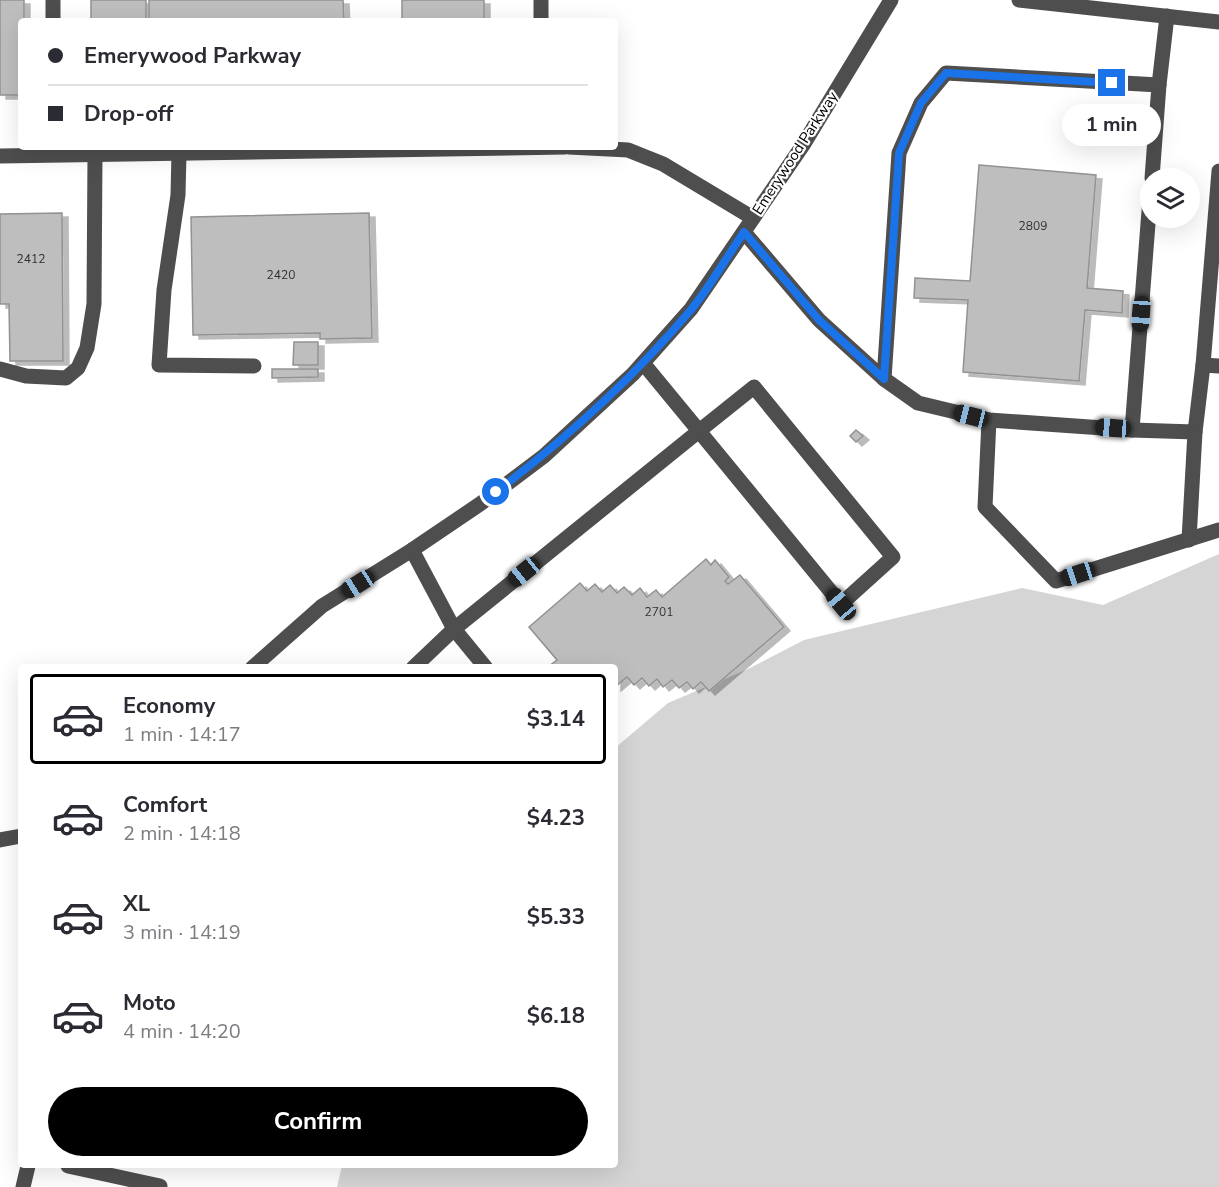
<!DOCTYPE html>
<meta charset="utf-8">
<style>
:root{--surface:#fff;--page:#f2f2f3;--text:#2b2b33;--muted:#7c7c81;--line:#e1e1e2;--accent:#000}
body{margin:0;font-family:"Nunito Sans",sans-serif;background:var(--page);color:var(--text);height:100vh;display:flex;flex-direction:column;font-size:22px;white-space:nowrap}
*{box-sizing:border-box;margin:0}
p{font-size:20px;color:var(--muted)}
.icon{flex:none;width:33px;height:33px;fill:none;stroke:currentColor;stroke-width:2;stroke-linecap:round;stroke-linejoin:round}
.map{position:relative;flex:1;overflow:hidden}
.side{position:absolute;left:18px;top:664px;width:600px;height:504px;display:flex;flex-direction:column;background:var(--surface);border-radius:6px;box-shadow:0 6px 24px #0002}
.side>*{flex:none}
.guide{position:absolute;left:18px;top:18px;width:600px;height:132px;border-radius:6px;box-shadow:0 6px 24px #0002;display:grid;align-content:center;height:132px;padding:0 30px;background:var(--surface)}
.tools{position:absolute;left:1140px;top:168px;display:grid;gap:12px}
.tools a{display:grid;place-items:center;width:60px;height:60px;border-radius:50%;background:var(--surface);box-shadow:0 6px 24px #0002;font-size:30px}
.end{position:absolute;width:27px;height:27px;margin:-14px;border:8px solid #1a73e8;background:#fff;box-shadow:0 0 0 3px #fff}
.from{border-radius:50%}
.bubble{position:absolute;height:42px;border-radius:21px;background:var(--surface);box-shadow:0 6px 24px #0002;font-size:20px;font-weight:700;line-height:42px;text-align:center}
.car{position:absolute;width:18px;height:36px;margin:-18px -9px;border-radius:8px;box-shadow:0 0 4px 2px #0007;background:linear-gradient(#222 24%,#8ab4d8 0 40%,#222 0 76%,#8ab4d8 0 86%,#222 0)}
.guide b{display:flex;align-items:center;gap:21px;height:57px;font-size:22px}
.guide b+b{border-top:2px solid var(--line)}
.guide i{width:15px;height:15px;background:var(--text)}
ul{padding:10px 0 0;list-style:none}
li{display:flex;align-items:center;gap:18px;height:90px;margin:0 12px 9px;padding:0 18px;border:3px solid transparent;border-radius:6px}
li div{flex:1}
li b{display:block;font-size:22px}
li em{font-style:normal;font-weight:700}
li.selected{border-color:var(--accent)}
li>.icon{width:54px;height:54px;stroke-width:1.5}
.button{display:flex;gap:12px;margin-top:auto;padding:12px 30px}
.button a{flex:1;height:69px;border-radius:36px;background:var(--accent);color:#fff;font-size:24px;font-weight:700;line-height:69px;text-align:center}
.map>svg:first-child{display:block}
.green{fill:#d5d5d5}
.building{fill:#bebebe;stroke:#929292;stroke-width:1.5;filter:url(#shadow)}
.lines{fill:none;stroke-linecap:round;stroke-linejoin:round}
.minor{stroke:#4e4e4e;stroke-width:15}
.route{stroke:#1a73e8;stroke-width:8}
.labels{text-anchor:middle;stroke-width:4.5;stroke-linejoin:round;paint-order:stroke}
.number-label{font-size:12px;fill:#303030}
.street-label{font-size:15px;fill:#000;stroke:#fff}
</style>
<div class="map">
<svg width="1219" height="1187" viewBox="0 0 1219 1187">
<defs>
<filter id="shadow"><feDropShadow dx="6" dy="4" stdDeviation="0" flood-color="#0004"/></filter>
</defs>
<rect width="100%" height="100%" fill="#fff"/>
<path class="green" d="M1219,554V1187H337L342,1166H615V748L668,703L748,669L804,640L1022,588L1103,605Z"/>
<g class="building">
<path d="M0,0H24V21H21V95H0Z"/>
<rect x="91" y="0" width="55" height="21"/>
<path d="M149,0H343L344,21H149Z"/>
<rect x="402" y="0" width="82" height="21"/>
<path d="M979,165L1096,175L1087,288L1123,291L1122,313L1085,310L1079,381L963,372L968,300L914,298L915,278L970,281Z"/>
<path d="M62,213L63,361H10L9,304H0V214Z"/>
<path d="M369,213L372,338L320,339V333L193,335L191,217Z"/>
<path d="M294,342H318V365H293Z"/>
<path d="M272,369H318V377L272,378Z"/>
<path d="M856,430L863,436L856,442L850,436Z"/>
<path d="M706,559L711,565L715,560L729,577L725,581L728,584L740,575L784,627L709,691L701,682L693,689L687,682L679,688L672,680L663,687L657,679L649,686L642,678L634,685L627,677L615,687V668H551L549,666L557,660L529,627L580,583L587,591L595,584L602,592L610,585L617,593L624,587L632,595L640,588L647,597L656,590L662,597Z"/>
</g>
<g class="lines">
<g class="minor">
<path d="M53,0V21"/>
<path d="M1019,0L1219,22"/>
<path d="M541,21V0"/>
<path d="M1159,85L1167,16"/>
<path d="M569,147L628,150L663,164L753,218"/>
<path d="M179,153L178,195L164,290L159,365L254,366"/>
<path d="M0,156L565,147"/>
<path d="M1219,171L1203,365L1219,366"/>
<path d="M744,232L819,320L884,379L918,403L989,420L1132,430L1150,198"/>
<path d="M0,369L26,376L66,378L78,368L87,348L94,304L95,155"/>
<path d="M884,379L899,153L921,103L946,73L1159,85L1152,178"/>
<path d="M754,387L893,557L841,604L699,431Z"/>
<path d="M989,420L985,507L1056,581L1219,530"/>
<path d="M1132,430L1195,432L1203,365"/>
<path d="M1189,540L1195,432"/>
<path d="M412,550L454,629L486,668"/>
<path d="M252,668L322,606L412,550L480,504L544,456L633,374L691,309L803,145L891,0"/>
<path d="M413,668L454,629L699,431L643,363"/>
<path d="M0,840L21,836"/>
<path d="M68,1166L160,1186"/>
<path d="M23,1187L28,1166"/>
</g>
</g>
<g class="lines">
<path class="route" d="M496,492C567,438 632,379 690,311C710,287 726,258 744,232L819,320L884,379L899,153L921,103L946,73L1112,83"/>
</g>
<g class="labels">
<g class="number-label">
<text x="1033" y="230">2809</text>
<text x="31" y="263">2412</text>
<text x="281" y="279">2420</text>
<text x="659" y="616">2701</text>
</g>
<g class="street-label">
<text transform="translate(795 153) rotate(-57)" y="5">Emerywood Parkway</text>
</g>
</g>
</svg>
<div class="tools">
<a><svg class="icon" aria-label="layers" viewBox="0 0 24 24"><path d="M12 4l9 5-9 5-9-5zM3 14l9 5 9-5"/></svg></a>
</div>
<i class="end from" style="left:496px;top:492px"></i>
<i class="end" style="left:1112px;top:83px"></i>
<div class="bubble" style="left:1062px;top:104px;width:99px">1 min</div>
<i class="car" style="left:1141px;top:314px;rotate:184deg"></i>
<i class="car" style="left:971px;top:416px;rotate:284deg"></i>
<i class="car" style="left:1113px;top:428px;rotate:274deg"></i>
<i class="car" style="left:524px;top:572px;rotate:231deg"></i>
<i class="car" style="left:1078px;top:574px;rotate:252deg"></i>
<i class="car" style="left:358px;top:584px;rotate:238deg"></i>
<i class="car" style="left:841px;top:604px;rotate:320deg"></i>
<div class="guide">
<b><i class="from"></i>Emerywood Parkway</b>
<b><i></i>Drop-off</b>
</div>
<section class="side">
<ul>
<li class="selected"><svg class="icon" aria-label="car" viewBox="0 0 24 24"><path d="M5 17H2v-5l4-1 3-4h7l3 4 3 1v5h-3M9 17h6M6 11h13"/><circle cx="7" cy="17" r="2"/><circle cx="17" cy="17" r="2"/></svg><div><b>Economy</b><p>1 min · 14:17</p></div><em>$3.14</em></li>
<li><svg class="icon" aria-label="car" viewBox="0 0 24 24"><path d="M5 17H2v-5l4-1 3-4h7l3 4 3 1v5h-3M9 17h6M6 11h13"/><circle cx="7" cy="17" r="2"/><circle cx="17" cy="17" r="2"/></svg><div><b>Comfort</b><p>2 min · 14:18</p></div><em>$4.23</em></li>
<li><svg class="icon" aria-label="car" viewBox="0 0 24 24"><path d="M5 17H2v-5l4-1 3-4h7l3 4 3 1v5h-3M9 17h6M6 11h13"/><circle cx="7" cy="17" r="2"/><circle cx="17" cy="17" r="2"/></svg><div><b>XL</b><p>3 min · 14:19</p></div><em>$5.33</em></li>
<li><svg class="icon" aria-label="car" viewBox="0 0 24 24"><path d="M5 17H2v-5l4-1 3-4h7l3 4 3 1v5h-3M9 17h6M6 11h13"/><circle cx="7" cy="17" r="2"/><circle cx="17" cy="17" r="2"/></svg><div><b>Moto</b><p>4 min · 14:20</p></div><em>$6.18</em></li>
</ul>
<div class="button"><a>Confirm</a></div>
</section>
</div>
